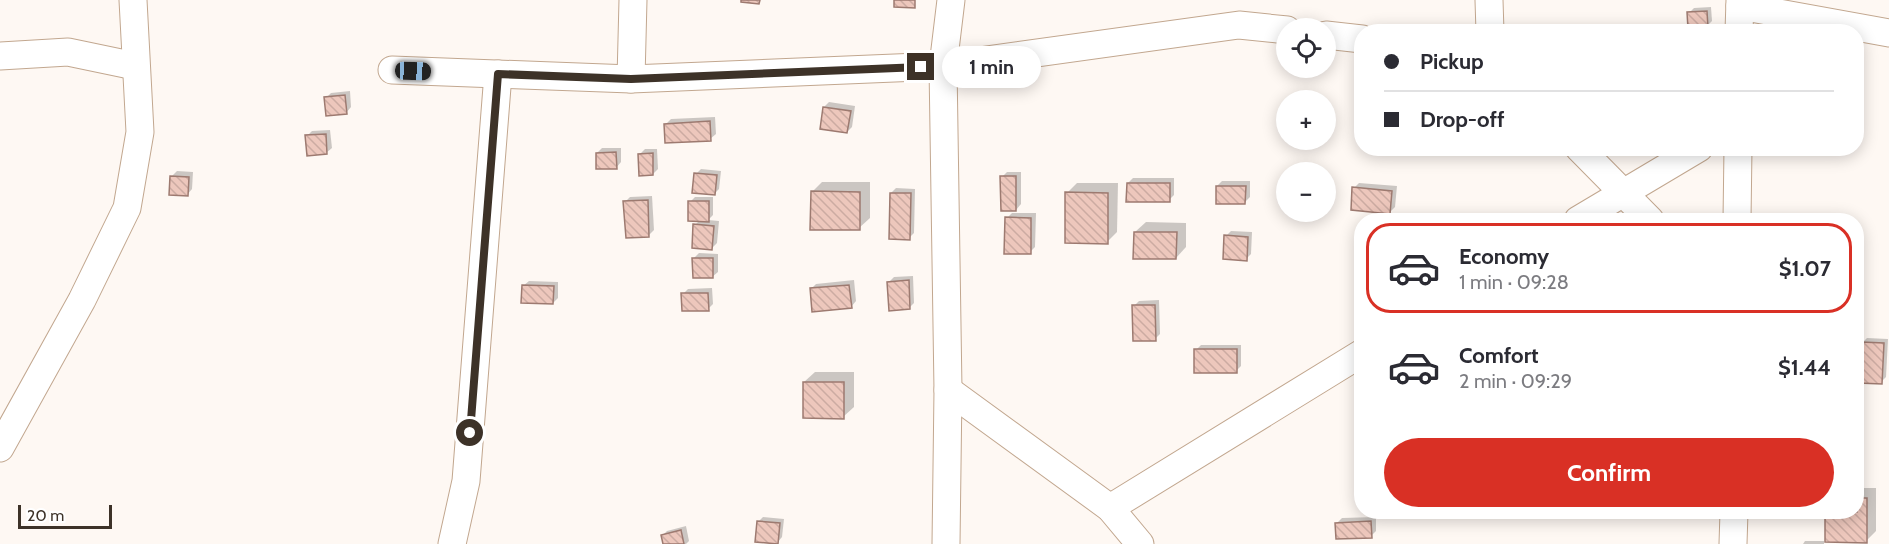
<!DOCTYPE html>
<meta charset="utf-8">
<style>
:root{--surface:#fff;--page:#f7f7f7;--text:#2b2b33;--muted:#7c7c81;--line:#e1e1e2;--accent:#d93025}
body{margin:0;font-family:Cabin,sans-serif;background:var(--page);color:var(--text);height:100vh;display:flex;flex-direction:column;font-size:22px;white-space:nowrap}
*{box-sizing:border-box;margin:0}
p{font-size:20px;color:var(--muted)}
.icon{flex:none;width:33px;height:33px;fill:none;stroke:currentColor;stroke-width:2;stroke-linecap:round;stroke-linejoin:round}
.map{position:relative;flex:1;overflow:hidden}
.side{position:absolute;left:1354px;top:213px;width:510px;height:306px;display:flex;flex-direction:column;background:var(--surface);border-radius:24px;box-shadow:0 3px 15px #0003}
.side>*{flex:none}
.hud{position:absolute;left:1354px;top:24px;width:510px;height:132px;border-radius:24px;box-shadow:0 3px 15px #0003;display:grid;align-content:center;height:132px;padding:0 30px;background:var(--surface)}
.tools{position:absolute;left:1276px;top:18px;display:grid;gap:12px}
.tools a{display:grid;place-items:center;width:60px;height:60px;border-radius:50%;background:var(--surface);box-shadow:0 3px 15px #0003;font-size:30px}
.scale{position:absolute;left:18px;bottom:15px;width:94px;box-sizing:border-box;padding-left:6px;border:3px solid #3d3228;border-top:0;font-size:16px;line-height:21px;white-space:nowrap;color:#3d3228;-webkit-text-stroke:4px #fff;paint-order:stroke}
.end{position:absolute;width:27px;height:27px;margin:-14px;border:8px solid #3d3228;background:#fff;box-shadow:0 0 0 3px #fff}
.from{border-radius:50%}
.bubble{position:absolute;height:42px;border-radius:21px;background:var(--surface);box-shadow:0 3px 15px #0003;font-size:20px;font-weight:700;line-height:42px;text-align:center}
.car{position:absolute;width:18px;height:36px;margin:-18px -9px;border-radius:8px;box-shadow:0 0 4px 2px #0007;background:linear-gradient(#222 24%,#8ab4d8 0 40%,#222 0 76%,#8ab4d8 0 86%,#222 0)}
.hud b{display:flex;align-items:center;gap:21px;height:57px;font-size:22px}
.hud b+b{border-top:2px solid var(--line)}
.hud i{width:15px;height:15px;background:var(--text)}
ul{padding:10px 0 0;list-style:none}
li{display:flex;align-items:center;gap:18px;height:90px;margin:0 12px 9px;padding:0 18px;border:3px solid transparent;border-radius:24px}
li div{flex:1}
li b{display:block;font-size:22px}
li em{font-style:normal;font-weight:700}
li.current{border-color:var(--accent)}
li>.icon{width:54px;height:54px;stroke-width:1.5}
.action{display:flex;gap:12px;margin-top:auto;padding:12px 30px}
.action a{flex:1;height:69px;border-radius:36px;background:var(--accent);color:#fff;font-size:24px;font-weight:700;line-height:69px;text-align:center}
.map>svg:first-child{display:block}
.shadow{fill:#0003}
.building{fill:url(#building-back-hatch);stroke:#9d7a70;stroke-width:1.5}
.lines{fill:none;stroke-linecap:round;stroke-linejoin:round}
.street-casing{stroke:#c2a78f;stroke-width:29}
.street{stroke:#fff;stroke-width:27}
.route{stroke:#3d3228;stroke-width:8}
</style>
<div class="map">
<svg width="1889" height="544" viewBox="0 0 1889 544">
<defs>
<pattern id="building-back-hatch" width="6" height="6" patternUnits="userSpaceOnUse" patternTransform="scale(1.5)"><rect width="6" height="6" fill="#edc7bc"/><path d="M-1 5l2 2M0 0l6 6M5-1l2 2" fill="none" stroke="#ccaba2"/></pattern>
</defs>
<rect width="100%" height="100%" fill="#fef8f3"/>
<g class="shadow">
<path d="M1711,7L1712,21L1707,26L1689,13L1694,8Z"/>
<path d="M350,91L351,107L346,113L326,98L331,93Z"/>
<path d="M829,102L855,106L852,127L847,132L824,107Z"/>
<path d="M715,117L716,134L710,139L665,125L671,119Z"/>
<path d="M330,130L332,148L326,153L307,136L312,131Z"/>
<path d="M602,148H621V162L616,168L597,153Z"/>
<path d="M645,149H657L658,169L653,174L640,154Z"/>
<path d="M701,169L721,171L719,189L714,194L696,174Z"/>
<path d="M177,171L193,172L192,189L187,195L172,176Z"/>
<path d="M1007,172H1021V204L1016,210L1002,177Z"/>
<path d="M1133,178H1174V195L1169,200L1128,183Z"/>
<path d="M1222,181H1250V197L1245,202L1217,186Z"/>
<path d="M822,182H870V218L859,228L812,192Z"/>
<path d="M1077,183H1118L1117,232L1107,242L1067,193Z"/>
<path d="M1359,183L1397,186L1395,207L1390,212L1354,188Z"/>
<path d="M896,188L915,189L914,233L909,238L891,193Z"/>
<path d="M652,196L654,230L649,235L625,202L630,197Z"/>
<path d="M695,197H713V215L708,220L719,221L717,243L712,248L695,225L700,220L690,202Z"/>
<path d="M1012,213H1036L1035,247L1030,252L1007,218Z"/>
<path d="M1146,222L1186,223V247L1176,258L1135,232Z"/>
<path d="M1231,231L1252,232L1251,254L1246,259L1226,236Z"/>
<path d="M699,253L718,254V272L712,277L694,258Z"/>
<path d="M913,276L914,303L909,308L889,282L894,277Z"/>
<path d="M854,280L856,301L851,307L811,289L816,284Z"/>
<path d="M529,281L558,282V298L553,303L523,286Z"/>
<path d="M712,288L713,304L708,309L683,294L688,289Z"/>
<path d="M1159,300L1160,334L1155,339L1134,306L1139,301Z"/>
<path d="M1867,338L1888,339L1886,377L1881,382L1862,343Z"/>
<path d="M1201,345H1241V366L1236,371L1196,350Z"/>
<path d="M815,372H854V407L843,417L804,382Z"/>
<path d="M1857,398H1859L1860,416L1857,418Z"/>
<path d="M1857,420H1859V461L1857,463Z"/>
<path d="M1857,488H1876V531L1866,541H1827V512H1857Z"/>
<path d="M763,517L784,519L782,537L777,543L758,522Z"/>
<path d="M1376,517V531L1371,536L1337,523L1342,518Z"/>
<path d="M686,526L689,541L686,544H664L662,536L667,531Z"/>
<path d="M1805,541H1824V544H1803Z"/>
</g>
<g class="building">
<path d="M741,0H760L759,4L741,2Z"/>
<path d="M894,0H915V8L894,7Z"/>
<path d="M1707,11L1708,28L1688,29L1687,12Z"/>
<path d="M345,95L347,114L326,116L324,97Z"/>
<path d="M823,107L851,111L847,133L820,129Z"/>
<path d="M710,121L711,141L665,143L664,124Z"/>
<path d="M326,134L327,154L307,156L305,135Z"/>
<path d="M616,152L617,169H596V153Z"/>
<path d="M653,153V175L639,176L638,154Z"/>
<path d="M694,173L717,175L715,195L692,193Z"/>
<path d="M170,176L189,177L188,196L169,195Z"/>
<path d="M1000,176H1016V211H1001Z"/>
<path d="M1127,183H1170V202H1126Z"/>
<path d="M1216,186H1246L1245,204H1216Z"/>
<path d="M1352,187L1392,191L1390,214L1351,210Z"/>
<path d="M811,191L860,192V230H810Z"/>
<path d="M1065,192L1108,193V244L1065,243Z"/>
<path d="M890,193H911L910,240L889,239Z"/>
<path d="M648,200L649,237L626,238L623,201Z"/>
<path d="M688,201H709V222L688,221Z"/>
<path d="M1005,217L1031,218V254H1004Z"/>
<path d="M693,224L714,226L712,250L692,248Z"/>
<path d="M1134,232H1177L1176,259H1133Z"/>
<path d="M1224,235L1248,237L1247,261L1223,259Z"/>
<path d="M692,258H713V278H693Z"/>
<path d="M909,280L910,309L889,311L887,282Z"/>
<path d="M522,285L554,286L553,304L521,303Z"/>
<path d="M849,285L852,308L812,312L810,288Z"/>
<path d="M681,293H708L709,311H682Z"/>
<path d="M1132,305H1155L1156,341H1133Z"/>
<path d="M1861,342L1884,343L1882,384L1858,383Z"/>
<rect x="1194" y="349" width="43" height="24"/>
<path d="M803,382H844V419L803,418Z"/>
<path d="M1857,498H1867V543L1825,542V512H1857Z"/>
<path d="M757,521L780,523L778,544L755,542Z"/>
<path d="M1371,521L1372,538L1336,539L1335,523Z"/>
<path d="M681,530L684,544H663L661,535Z"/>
</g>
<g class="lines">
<g class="street-casing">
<g id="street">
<path d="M1489,0L1490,32"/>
<path d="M1740,6L1889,33"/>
<path d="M1739,32L1740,0"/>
<path d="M1326,35L1362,39"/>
<path d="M0,56L68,52L135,66"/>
<path d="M392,70L631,79L943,66L1239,25L1287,30"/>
<path d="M631,79L633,0"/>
<path d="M1579,148L1650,220"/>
<path d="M1578,220L1699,148"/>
<path d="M1737,220L1738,148"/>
<path d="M948,390L1110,508L1140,544"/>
<path d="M0,448L82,300L127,208L140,132L133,0"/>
<path d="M1110,508L1362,353"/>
<path d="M452,544L466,481L498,74"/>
<path d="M946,544L948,390L943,66L951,0"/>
<path d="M1733,544L1734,512"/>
</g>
</g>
<use href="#street" class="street"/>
</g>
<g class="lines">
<path class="route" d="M470,433L498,74L631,79L921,67"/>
</g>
</svg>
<div class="tools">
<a><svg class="icon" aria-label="locate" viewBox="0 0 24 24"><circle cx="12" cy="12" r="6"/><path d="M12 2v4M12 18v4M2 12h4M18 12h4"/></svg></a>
<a>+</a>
<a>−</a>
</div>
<div class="scale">20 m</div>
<i class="end from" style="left:470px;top:433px"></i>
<i class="end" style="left:921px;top:67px"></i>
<div class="bubble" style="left:942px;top:46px;width:99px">1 min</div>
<i class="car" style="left:413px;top:71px;rotate:92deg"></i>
<div class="hud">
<b><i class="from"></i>Pickup</b>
<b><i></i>Drop-off</b>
</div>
<section class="side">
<ul>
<li class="current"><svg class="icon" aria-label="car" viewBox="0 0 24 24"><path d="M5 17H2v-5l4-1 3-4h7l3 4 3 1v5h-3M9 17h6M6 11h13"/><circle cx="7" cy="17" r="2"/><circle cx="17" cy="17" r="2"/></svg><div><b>Economy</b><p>1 min · 09:28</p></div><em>$1.07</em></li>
<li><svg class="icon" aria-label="car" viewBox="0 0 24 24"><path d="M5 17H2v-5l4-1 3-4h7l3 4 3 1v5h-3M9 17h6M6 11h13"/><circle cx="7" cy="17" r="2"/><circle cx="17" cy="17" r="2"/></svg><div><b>Comfort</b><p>2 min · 09:29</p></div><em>$1.44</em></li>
</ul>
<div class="action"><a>Confirm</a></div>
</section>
</div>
